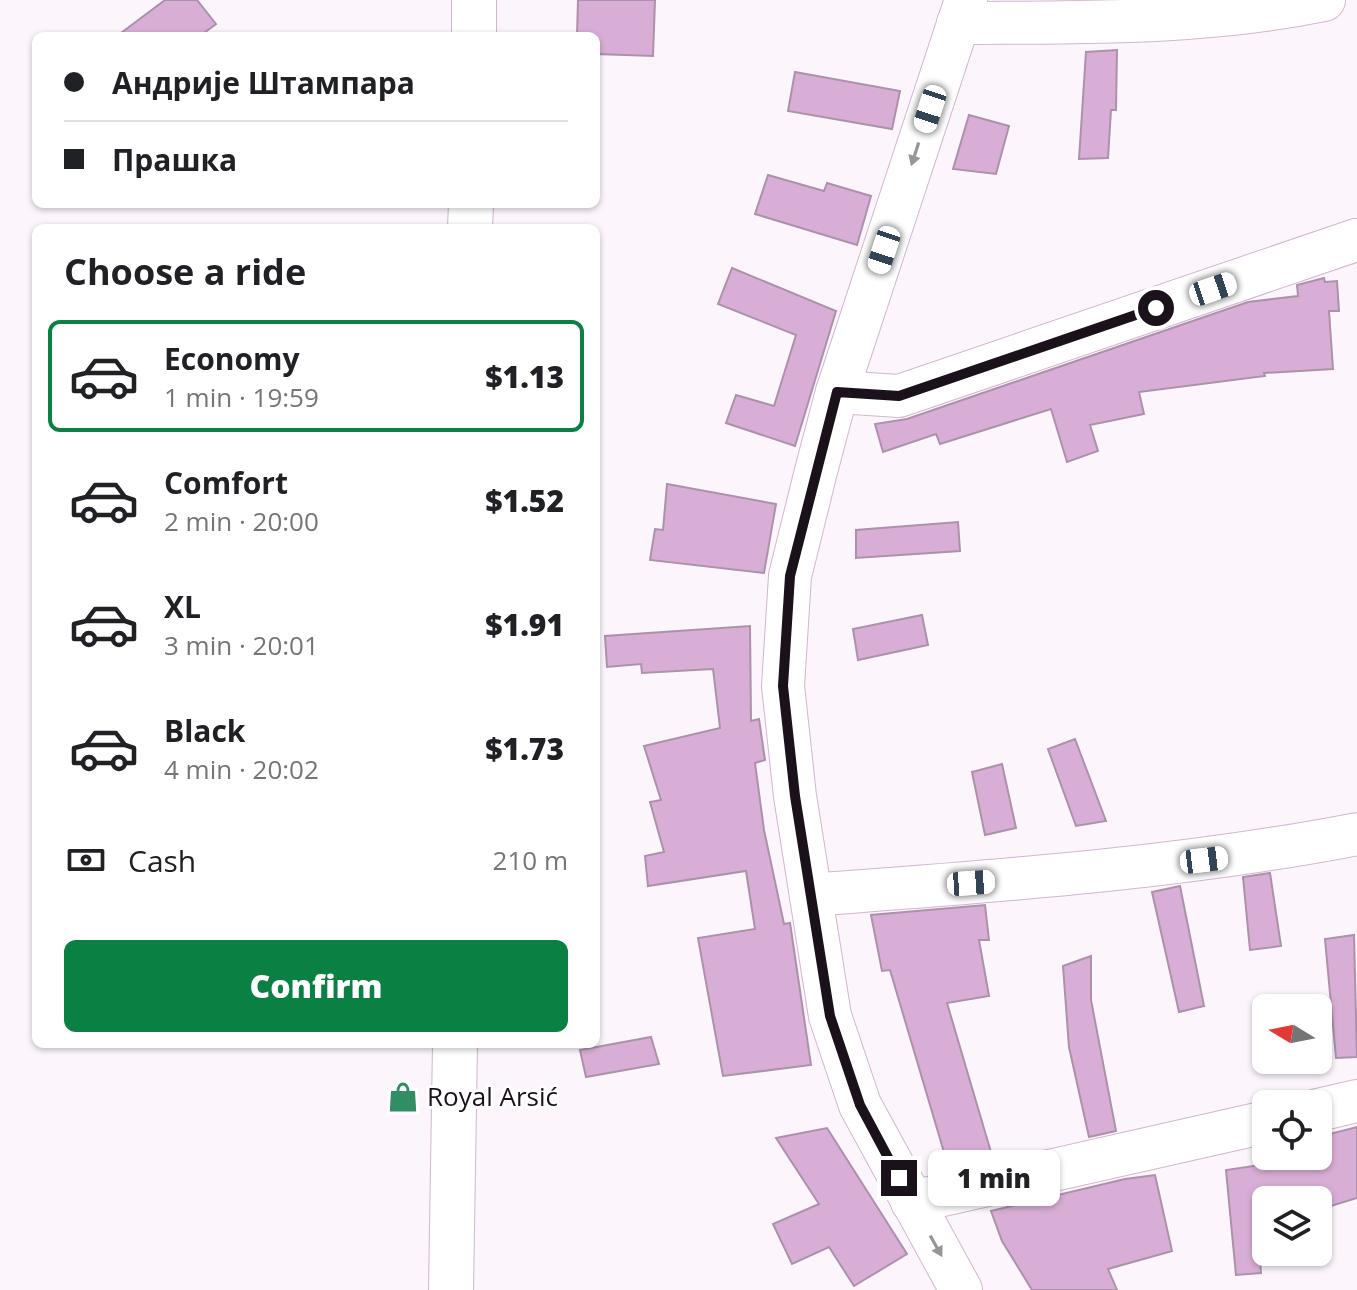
<!DOCTYPE html>
<meta charset="utf-8">
<style>
:root{--surface:#fff;--page:#f6f6f6;--text:#202124;--muted:#757577;--line:#e0e0e0;--accent:#0b8043}
body{margin:0;font-family:"Open Sans",sans-serif;background:var(--page);color:var(--text);height:100vh;display:flex;flex-direction:column;font-size:30px;white-space:nowrap}
*{box-sizing:border-box;margin:0}
p{font-size:26px;color:var(--muted)}
.icon{flex:none;width:44px;height:44px;fill:none;stroke:currentColor;stroke-width:2;stroke-linecap:round;stroke-linejoin:round}
.map{position:relative;flex:1;overflow:hidden}
.drawer{position:absolute;left:32px;top:224px;width:568px;height:824px;display:flex;flex-direction:column;background:var(--surface);border-radius:12px;box-shadow:0 2px 6px #0004}
.drawer>*{flex:none}
.top-card{position:absolute;left:32px;top:32px;width:568px;height:176px;border-radius:12px;box-shadow:0 2px 6px #0004;display:grid;align-content:center;height:176px;padding:0 32px;background:var(--surface)}
.needle{width:52px;rotate:280deg}
.tools{position:absolute;left:1252px;top:994px;display:grid;gap:16px}
.tools a{display:grid;place-items:center;width:80px;height:80px;border-radius:12px;background:var(--surface);box-shadow:0 2px 6px #0004;font-size:40px}
.end{position:absolute;width:36px;height:36px;margin:-18px;border:10px solid #1b111a;background:#fff;box-shadow:0 0 0 4px #fff}
.from{border-radius:50%}
.bubble{position:absolute;height:56px;border-radius:12px;background:var(--surface);box-shadow:0 2px 6px #0004;font-size:26px;font-weight:800;line-height:56px;text-align:center}
.car{position:absolute;width:24px;height:48px;margin:-24px -12px;border-radius:10px;box-shadow:0 0 6px 2px #0007;background:linear-gradient(#fff 24%,#345 0 40%,#fff 0 76%,#345 0 86%,#fff 0)}
.top-card b{display:flex;align-items:center;gap:28px;height:76px;font-size:30px}
.top-card b+b{border-top:2px solid var(--line)}
.top-card i{width:20px;height:20px;background:var(--text)}
ul{padding:0;list-style:none}
li{display:flex;align-items:center;gap:24px;height:112px;margin:0 16px 12px;padding:0 16px;border:4px solid transparent;border-radius:12px}
li div{flex:1}
li b{display:block;font-size:30px}
li em{font-style:normal;font-weight:800}
li.selected{border-color:var(--accent)}
li>.icon{width:72px;height:72px;stroke-width:1.5}
h2{padding:0 32px;font-size:36px;line-height:96px}
.pay{display:flex;align-items:center;gap:20px;height:88px;padding:0 32px;font-size:30px}
.pay p{margin-inline-start:auto}
.primary-button{display:flex;gap:16px;margin-top:auto;padding:16px 32px}
.primary-button a{flex:1;height:92px;border-radius:12px;background:var(--accent);color:#fff;font-size:32px;font-weight:800;line-height:92px;text-align:center}
.map>svg:first-child{display:block}
.building{fill:#d9aed6;stroke:#ac91aa;stroke-width:2}
.lines{fill:none;stroke-linecap:round;stroke-linejoin:round}
.street-casing{stroke:#d2b5d0;stroke-width:44}
.secondary-casing{stroke:#d2b5d0;stroke-width:46}
.street{stroke:#fff;stroke-width:42}
.secondary{stroke:#fff;stroke-width:44}
.oneway{fill:#989498}
.route{stroke:#1b111a;stroke-width:10}
.labels{text-anchor:middle;stroke-width:6;stroke-linejoin:round;paint-order:stroke}
.poi-label{font-size:26px;fill:#1b111a;stroke:#fff;text-anchor:start}
</style>
<div class="map">
<svg width="1357" height="1290" viewBox="0 0 1357 1290">
<rect width="100%" height="100%" fill="#fcf6fc"/>
<g class="building">
<path d="M165,0H197L216,24L200,36H117Z"/>
<path d="M578,0H655L653,56L596,54V36H577Z"/>
<path d="M1117,50L1116,110H1111L1108,158L1079,159L1086,52Z"/>
<path d="M795,72L900,91L892,129L788,111Z"/>
<path d="M969,115L1009,126L996,174L953,169Z"/>
<path d="M768,175L824,191L827,183L871,196L857,245L755,214Z"/>
<path d="M732,268L836,311L795,446L726,423L736,395L774,406L796,335L718,304Z"/>
<path d="M1324,278L1325,282L1337,281L1339,311H1329L1333,369L1264,373L1265,376L1139,392L1144,414L1090,425L1098,451L1067,462L1051,409L940,444L936,434L883,452L875,424L907,419L1248,302L1298,296L1297,285Z"/>
<path d="M667,484L776,504L764,573L650,560L655,529L663,530Z"/>
<path d="M958,522L960,551L856,558V530Z"/>
<path d="M922,615L928,645L858,660L853,629Z"/>
<path d="M750,626L751,721L759,719L765,760L755,763L764,830L784,924L790,923L811,1065L723,1076L698,938L755,929L746,871L648,886L645,856L664,852L650,802L661,800L644,746L720,728L713,669L642,673L641,664L607,667L605,636Z"/>
<path d="M1075,739L1106,821L1076,826L1048,749Z"/>
<path d="M1002,764L1016,828L985,835L972,772Z"/>
<path d="M1270,873L1281,946L1250,950L1243,877Z"/>
<path d="M1180,886L1204,1006L1179,1012L1152,892Z"/>
<path d="M985,905L989,940H979L989,996L947,1003L993,1159L949,1169L890,970L882,971L871,915Z"/>
<path d="M1354,935L1357,1057L1336,1058L1325,939Z"/>
<path d="M1091,956V1000L1116,1131L1089,1137L1069,1047L1063,966Z"/>
<path d="M651,1037L659,1064L586,1077L580,1050Z"/>
<path d="M1357,1127V1198L1318,1210V1200H1256L1261,1273L1236,1275L1226,1170L1273,1163L1272,1156H1318V1137Z"/>
<path d="M827,1128L907,1254L854,1286L829,1247L792,1264L773,1224L819,1204L776,1138Z"/>
<path d="M1155,1175L1172,1251L1108,1269L1117,1290H1032L1002,1241L991,1211L1125,1179Z"/>
</g>
<g class="lines">
<g class="street-casing">
<g id="street">
<path d="M958,23C1080,22 1203,25 1324,0"/>
<path d="M837,392L899,396L1356,240"/>
<path d="M811,895C994,881 1176,869 1357,834"/>
<path d="M1318,1110L1357,1101"/>
<path d="M912,1202L1266,1122"/>
<path d="M961,1290L860,1105L830,1016L795,796L783,686L790,576L816,471L837,392L966,0"/>
</g>
</g>
<g class="secondary-casing">
<g id="secondary">
<path d="M474,36V0"/>
<path d="M470,228L471,204"/>
<path d="M451,1290L455,1044"/>
</g>
</g>
<use href="#street" class="street"/>
<use href="#secondary" class="secondary"/>
</g>
<defs><path id="oneway-solid" d="M-6-.8H1V-3.2L6.5 0L1 3.2V.8H-6Z" transform="scale(2)"/></defs>
<g class="oneway">
<use href="#oneway-solid" transform="translate(915 154) rotate(108)"/>
<use href="#oneway-solid" transform="translate(936 1246) rotate(61)"/>
</g>
<g class="lines">
<path class="route" d="M899,1178L860,1105L830,1016L795,796L783,686L790,576L837,392L899,396L1156,308"/>
</g>
<defs>
<g id="shop-bare" transform="scale(2.4)"><path d="M-5-2.5h2.3a2.7 3.5 0 0 1 5.4 0H5L5.5 6h-11ZM-1.5-2.5h3a1.5 2.3 0 0 0-3 0Z" fill="#318d64" stroke="#fff" stroke-width="2.5" paint-order="stroke"/></g>
</defs>
<g fill-rule="evenodd">
<use href="#shop-bare" x="403" y="1097"/>
</g>
<g class="labels">
<g class="poi-label">
<text x="427" y="1106">Royal Arsić</text>
</g>
</g>
</svg>
<div class="tools">
<a><svg class="needle" viewBox="-14 -14 28 28"><path d="M0-13l5 13h-10z" fill="#e53935"/><path d="M0 13l5-13h-10z" fill="#757577"/></svg></a>
<a><svg class="icon" aria-label="locate" viewBox="0 0 24 24"><circle cx="12" cy="12" r="6"/><path d="M12 2v4M12 18v4M2 12h4M18 12h4"/></svg></a>
<a><svg class="icon" aria-label="layers" viewBox="0 0 24 24"><path d="M12 4l9 5-9 5-9-5zM3 14l9 5 9-5"/></svg></a>
</div>
<i class="end from" style="left:1156px;top:308px"></i>
<i class="end" style="left:899px;top:1178px"></i>
<div class="bubble" style="left:928px;top:1150px;width:132px">1 min</div>
<i class="car" style="left:930px;top:109px;rotate:198deg"></i>
<i class="car" style="left:884px;top:250px;rotate:198deg"></i>
<i class="car" style="left:1213px;top:289px;rotate:71deg"></i>
<i class="car" style="left:1204px;top:860px;rotate:83deg"></i>
<i class="car" style="left:971px;top:883px;rotate:86deg"></i>
<div class="top-card">
<b><i class="from"></i>Андрије Штампара</b>
<b><i></i>Прашка</b>
</div>
<section class="drawer">
<h2>Choose a ride</h2>
<ul>
<li class="selected"><svg class="icon" aria-label="car" viewBox="0 0 24 24"><path d="M5 17H2v-5l4-1 3-4h7l3 4 3 1v5h-3M9 17h6M6 11h13"/><circle cx="7" cy="17" r="2"/><circle cx="17" cy="17" r="2"/></svg><div><b>Economy</b><p>1 min · 19:59</p></div><em>$1.13</em></li>
<li><svg class="icon" aria-label="car" viewBox="0 0 24 24"><path d="M5 17H2v-5l4-1 3-4h7l3 4 3 1v5h-3M9 17h6M6 11h13"/><circle cx="7" cy="17" r="2"/><circle cx="17" cy="17" r="2"/></svg><div><b>Comfort</b><p>2 min · 20:00</p></div><em>$1.52</em></li>
<li><svg class="icon" aria-label="car" viewBox="0 0 24 24"><path d="M5 17H2v-5l4-1 3-4h7l3 4 3 1v5h-3M9 17h6M6 11h13"/><circle cx="7" cy="17" r="2"/><circle cx="17" cy="17" r="2"/></svg><div><b>XL</b><p>3 min · 20:01</p></div><em>$1.91</em></li>
<li><svg class="icon" aria-label="car" viewBox="0 0 24 24"><path d="M5 17H2v-5l4-1 3-4h7l3 4 3 1v5h-3M9 17h6M6 11h13"/><circle cx="7" cy="17" r="2"/><circle cx="17" cy="17" r="2"/></svg><div><b>Black</b><p>4 min · 20:02</p></div><em>$1.73</em></li>
</ul>
<div class="pay"><svg class="icon" aria-label="cash" viewBox="0 0 24 24"><path d="M3 7h18v10H3z"/><circle cx="12" cy="12" r="2"/></svg>Cash<p>210 m</p></div>
<div class="primary-button"><a>Confirm</a></div>
</section>
</div>
